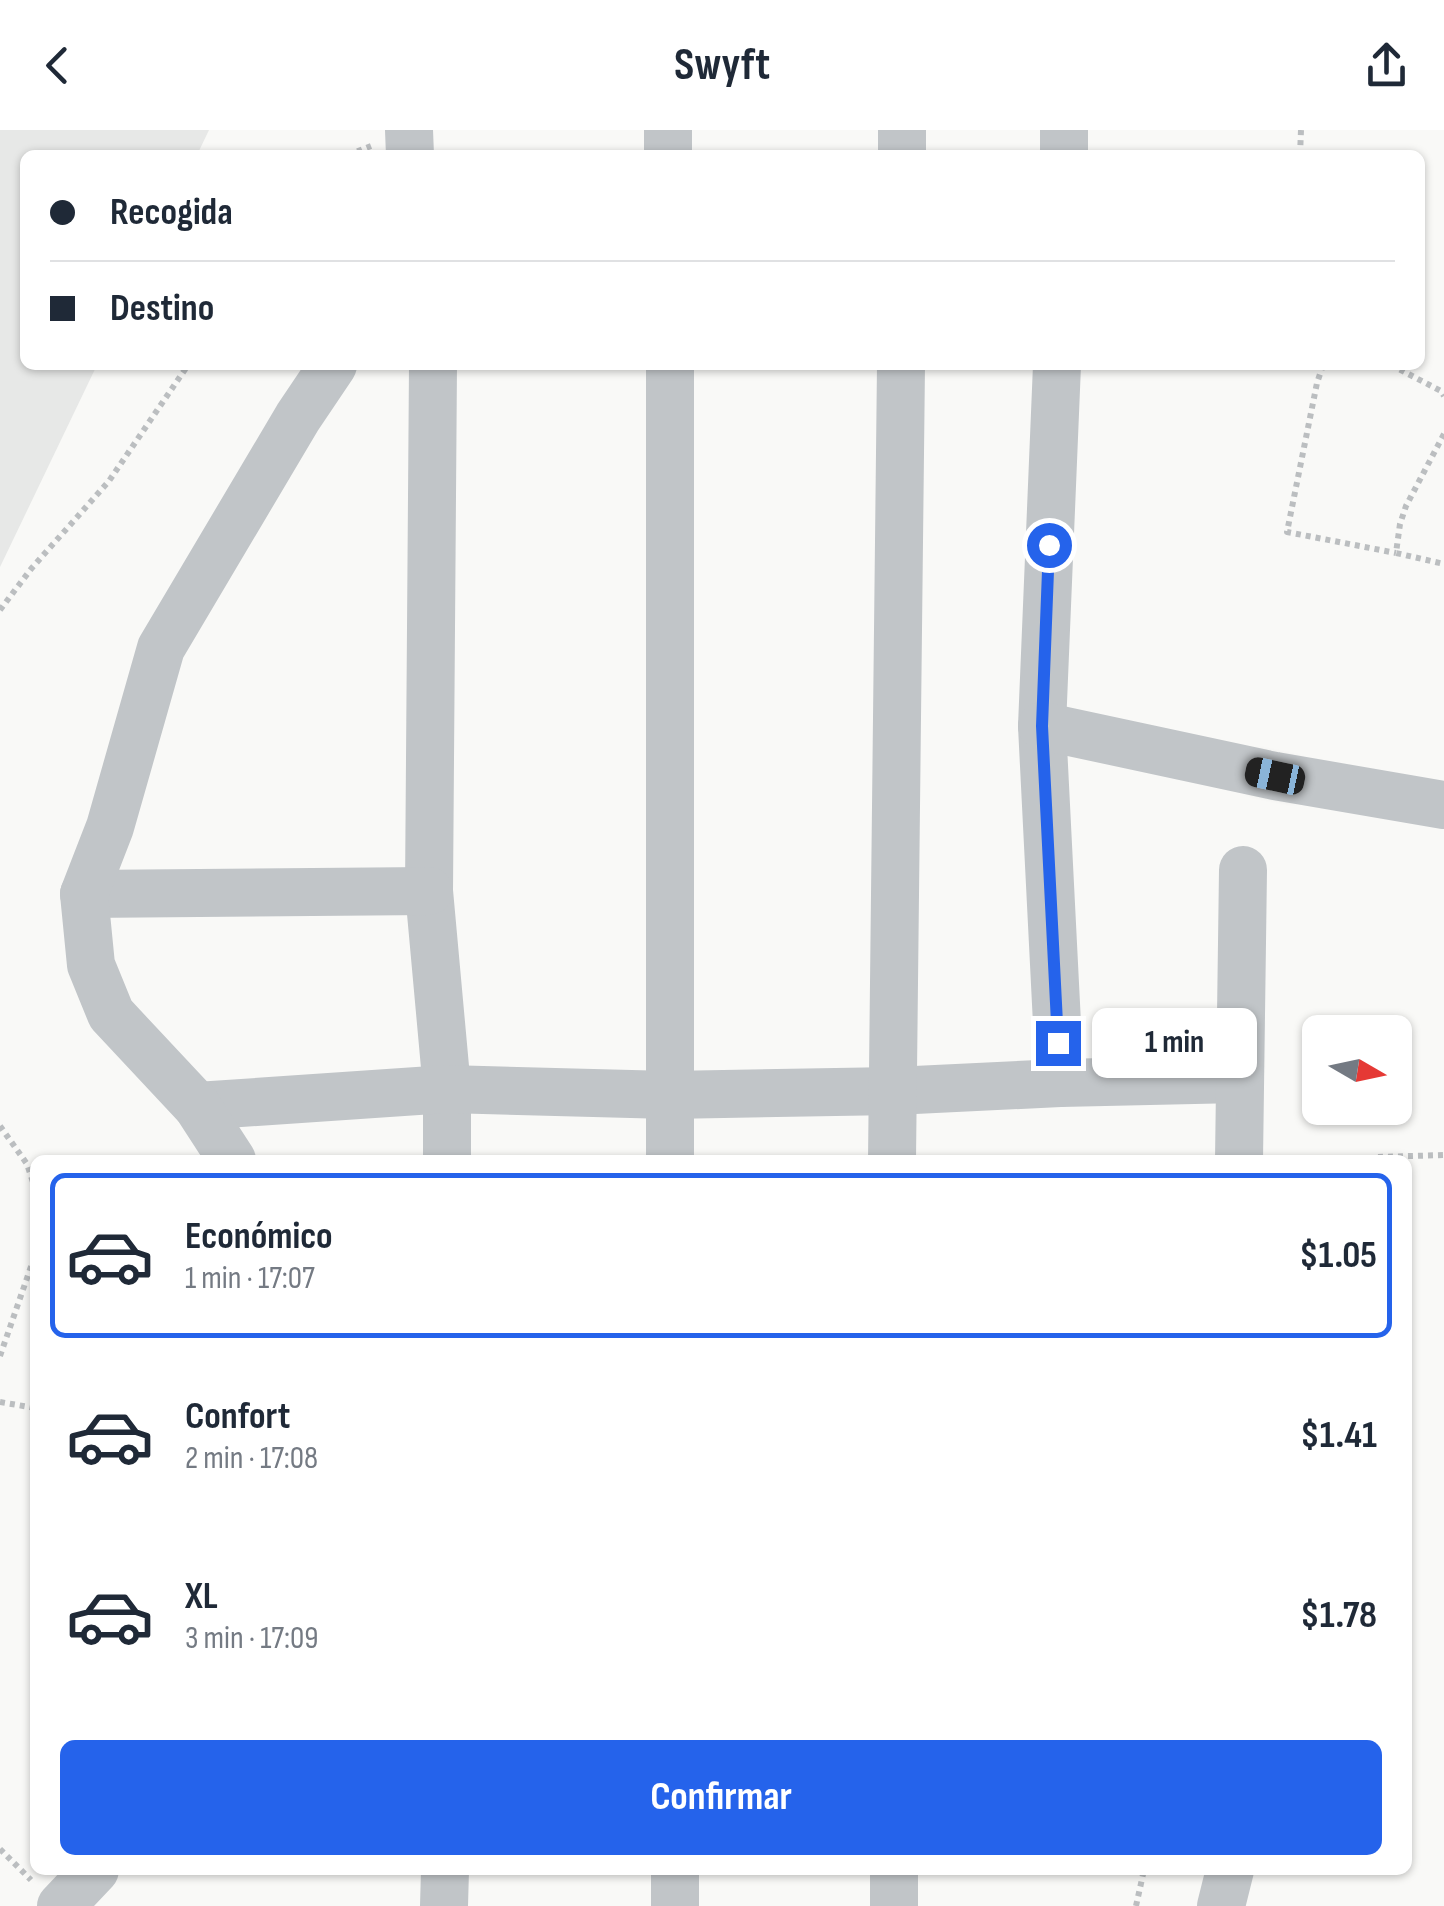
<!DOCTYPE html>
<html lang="es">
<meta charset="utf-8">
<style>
:root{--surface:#fff;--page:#f2f2f3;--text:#1f2937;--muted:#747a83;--line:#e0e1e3;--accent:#2563eb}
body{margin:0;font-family:"Sofia Sans Condensed",sans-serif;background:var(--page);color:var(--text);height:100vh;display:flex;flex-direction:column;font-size:38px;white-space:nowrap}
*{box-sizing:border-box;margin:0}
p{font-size:32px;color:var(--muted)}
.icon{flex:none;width:55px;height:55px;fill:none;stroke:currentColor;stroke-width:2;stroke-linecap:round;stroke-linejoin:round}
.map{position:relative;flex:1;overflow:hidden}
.drawer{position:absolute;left:30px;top:1025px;width:1382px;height:720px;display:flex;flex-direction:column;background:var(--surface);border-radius:15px;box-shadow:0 2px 8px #0004}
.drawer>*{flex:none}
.guide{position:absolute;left:20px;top:20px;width:1405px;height:220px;border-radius:15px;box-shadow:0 2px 8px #0004;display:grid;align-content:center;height:220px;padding:0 30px;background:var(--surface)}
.needle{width:65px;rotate:99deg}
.fabs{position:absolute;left:1302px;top:885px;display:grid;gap:20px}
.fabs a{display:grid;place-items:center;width:110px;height:110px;border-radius:15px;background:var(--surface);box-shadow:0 2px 8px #0004;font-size:50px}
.end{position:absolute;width:45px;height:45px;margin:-22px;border:12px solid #2563eb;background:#fff;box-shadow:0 0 0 5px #fff}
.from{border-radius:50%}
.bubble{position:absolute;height:70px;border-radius:15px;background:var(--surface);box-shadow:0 2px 8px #0004;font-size:32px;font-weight:700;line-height:70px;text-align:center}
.car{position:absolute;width:30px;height:60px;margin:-30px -15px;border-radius:12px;box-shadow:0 0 8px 2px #0007;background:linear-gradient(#222 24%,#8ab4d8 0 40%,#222 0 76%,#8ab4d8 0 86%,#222 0)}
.guide b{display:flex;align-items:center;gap:35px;height:95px;font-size:38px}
.guide b+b{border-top:2px solid var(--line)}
.guide i{width:25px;height:25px;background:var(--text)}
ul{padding:18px 0 0;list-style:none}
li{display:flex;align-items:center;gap:30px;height:165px;margin:0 20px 15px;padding:0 10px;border:5px solid transparent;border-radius:15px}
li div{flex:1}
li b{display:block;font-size:38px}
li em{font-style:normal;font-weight:700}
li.active{border-color:var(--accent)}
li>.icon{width:90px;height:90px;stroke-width:1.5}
.cta{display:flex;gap:20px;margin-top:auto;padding:20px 30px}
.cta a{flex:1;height:115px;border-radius:15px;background:var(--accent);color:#fff;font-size:40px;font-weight:700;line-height:115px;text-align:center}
header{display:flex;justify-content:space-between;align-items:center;height:130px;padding:0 30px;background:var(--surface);font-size:45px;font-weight:700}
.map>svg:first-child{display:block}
.built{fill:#e7e8e7}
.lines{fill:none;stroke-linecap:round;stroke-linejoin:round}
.path{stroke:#bbbec0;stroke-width:6;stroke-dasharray:5 5;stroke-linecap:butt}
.minor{stroke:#c1c5c8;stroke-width:48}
.route{stroke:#2563eb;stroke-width:12}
</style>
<header><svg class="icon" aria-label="back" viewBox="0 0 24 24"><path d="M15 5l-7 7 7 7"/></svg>Swyft<svg class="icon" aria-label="share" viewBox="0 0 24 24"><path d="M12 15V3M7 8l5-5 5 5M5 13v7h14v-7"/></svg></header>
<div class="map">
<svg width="1444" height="1776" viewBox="0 0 1444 1776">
<rect width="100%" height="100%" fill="#f9f9f7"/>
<path class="built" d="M0,0H209L197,25H25V235H97L0,437Z"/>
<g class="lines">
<g class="path">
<path d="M348,25L371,16"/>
<path d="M1300,25L1301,0"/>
<path d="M1323,235L1317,253L1287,402L1396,423"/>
<path d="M1391,235L1441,261L1444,266"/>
<path d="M1444,304L1406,376L1400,394L1396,423L1444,434"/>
<path d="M0,480L31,439L109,351L188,235"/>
<path d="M0,996L27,1034L35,1058"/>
<path d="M1378,1027L1444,1025"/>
<path d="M0,1226L35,1125"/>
<path d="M0,1272L35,1278"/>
<path d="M0,1719L31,1750"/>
<path d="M1136,1776L1144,1740"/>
</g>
<g class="minor">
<path d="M409,0L410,25"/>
<path d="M668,0V25"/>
<path d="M902,25V0"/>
<path d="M1064,25V0"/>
<path d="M433,235L429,761L447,959V1030"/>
<path d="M1057,235L1042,596L1060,953"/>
<path d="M1042,596L1275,646L1444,675"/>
<path d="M84,764L429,761"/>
<path d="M197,976L447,959L669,965L894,961L1060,953L1239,949"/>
<path d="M232,1030L197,976L111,884L91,835L84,764L110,697L161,518L298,287L333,235"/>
<path d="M670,1030V235"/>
<path d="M892,1030L901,235"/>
<path d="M1239,1030L1243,740"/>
<path d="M675,1740V1776"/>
<path d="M894,1740V1776"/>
<path d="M61,1776L95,1740"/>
<path d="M444,1776L445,1740"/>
<path d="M1221,1776L1230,1740"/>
</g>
</g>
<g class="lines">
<path class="route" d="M1049,415L1042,596L1058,913"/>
</g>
</svg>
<div class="fabs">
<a><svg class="needle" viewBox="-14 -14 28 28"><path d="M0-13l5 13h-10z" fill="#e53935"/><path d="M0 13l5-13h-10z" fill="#747a83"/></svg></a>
</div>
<i class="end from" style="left:1049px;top:415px"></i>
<i class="end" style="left:1058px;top:913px"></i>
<div class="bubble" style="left:1092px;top:878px;width:165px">1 min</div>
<i class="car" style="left:1275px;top:646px;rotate:282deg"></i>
<div class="guide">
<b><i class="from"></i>Recogida</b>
<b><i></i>Destino</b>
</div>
<section class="drawer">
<ul>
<li class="active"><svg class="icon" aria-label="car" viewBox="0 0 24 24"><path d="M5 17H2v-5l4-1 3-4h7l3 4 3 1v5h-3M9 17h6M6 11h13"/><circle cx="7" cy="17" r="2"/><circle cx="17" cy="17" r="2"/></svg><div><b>Económico</b><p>1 min · 17:07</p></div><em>$1.05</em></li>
<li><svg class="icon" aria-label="car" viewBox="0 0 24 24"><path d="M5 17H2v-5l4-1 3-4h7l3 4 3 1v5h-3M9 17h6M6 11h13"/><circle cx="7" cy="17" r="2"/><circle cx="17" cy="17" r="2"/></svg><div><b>Confort</b><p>2 min · 17:08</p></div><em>$1.41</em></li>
<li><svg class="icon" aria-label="car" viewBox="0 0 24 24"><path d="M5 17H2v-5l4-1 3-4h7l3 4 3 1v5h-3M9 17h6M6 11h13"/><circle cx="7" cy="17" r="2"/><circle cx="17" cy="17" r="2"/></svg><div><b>XL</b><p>3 min · 17:09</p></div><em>$1.78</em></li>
</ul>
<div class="cta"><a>Confirmar</a></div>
</section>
</div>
